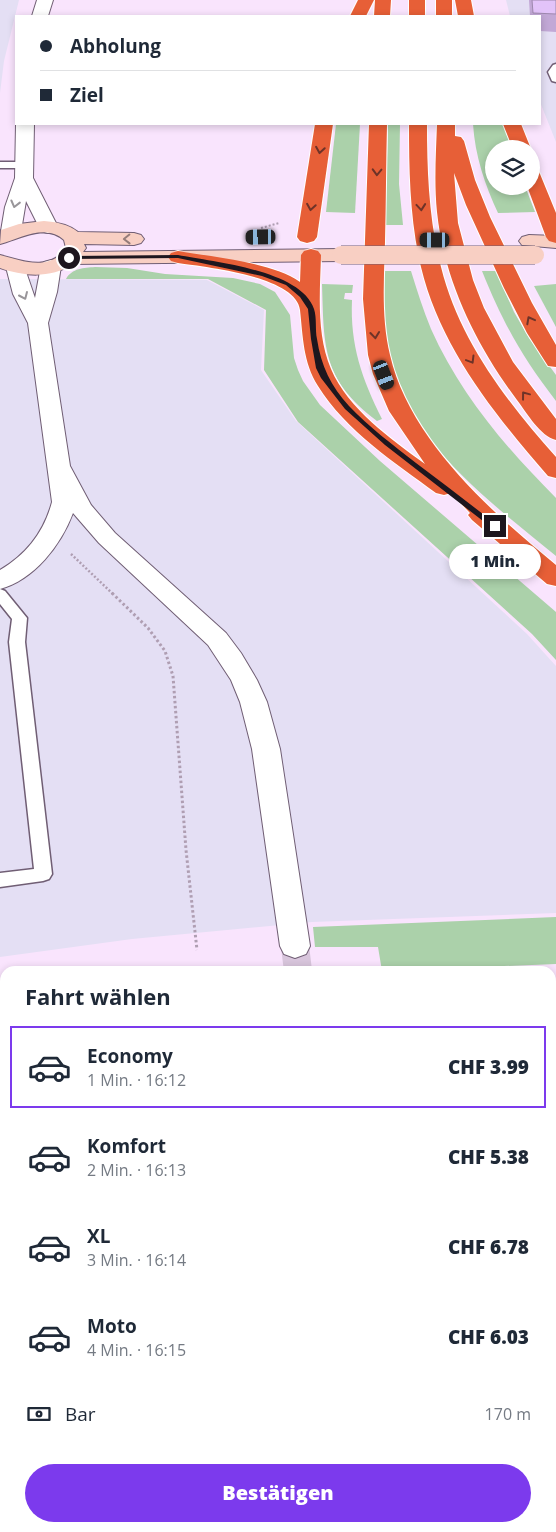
<!DOCTYPE html>
<html lang="de">
<meta charset="utf-8">
<style>
:root{--surface:#fff;--page:#f6f6f7;--text:#1f2937;--muted:#747a83;--line:#e0e1e3;--accent:#7c3aed}
body{margin:0;font-family:"Open Sans",sans-serif;background:var(--page);color:var(--text);height:100vh;display:flex;flex-direction:column;font-size:19px;white-space:nowrap}
*{box-sizing:border-box;margin:0}
p{font-size:16px;color:var(--muted)}
.icon{flex:none;width:28px;height:28px;fill:none;stroke:currentColor;stroke-width:2;stroke-linecap:round;stroke-linejoin:round}
.map{position:relative;flex:1;overflow:hidden}
.drawer{position:absolute;left:0px;top:966px;width:556px;height:566px;display:flex;flex-direction:column;background:var(--surface);border-radius:15px 15px 0 0;box-shadow:0 2px 8px #0003}
.drawer>*{flex:none}
.banner{position:absolute;left:15px;top:15px;width:526px;height:110px;border-radius:0px;box-shadow:0 2px 8px #0003;display:grid;align-content:center;height:110px;padding:0 25px;background:var(--surface)}
.buttons{position:absolute;left:485px;top:140px;display:grid;gap:10px}
.buttons a{display:grid;place-items:center;width:55px;height:55px;border-radius:50%;background:var(--surface);box-shadow:0 2px 8px #0003;font-size:25px}
.end{position:absolute;width:22px;height:22px;margin:-11px;border:6px solid #1d161e;background:#fff;box-shadow:0 0 0 2px #fff}
.from{border-radius:50%}
.bubble{position:absolute;height:35px;border-radius:18px;background:var(--surface);box-shadow:0 2px 8px #0003;font-size:16px;font-weight:800;line-height:35px;text-align:center}
.car{position:absolute;width:15px;height:30px;margin:-15px -8px;border-radius:6px;box-shadow:0 0 4px 1px #0007;background:linear-gradient(#222 24%,#8ab4d8 0 40%,#222 0 76%,#8ab4d8 0 86%,#222 0)}
.banner b{display:flex;align-items:center;gap:18px;height:48px;font-size:19px}
.banner b+b{border-top:1px solid var(--line)}
.banner i{width:12px;height:12px;background:var(--text)}
ul{padding:0;list-style:none}
li{display:flex;align-items:center;gap:15px;height:82px;margin:0 10px 8px;padding:0 15px;border:2px solid transparent;border-radius:0px}
li div{flex:1}
li b{display:block;font-size:19px}
li em{font-style:normal;font-weight:800}
li.current{border-color:var(--accent)}
li>.icon{width:45px;height:45px;stroke-width:1.5}
h2{padding:0 25px;font-size:22px;line-height:60px}
.pay{display:flex;align-items:center;gap:12px;height:55px;padding:0 25px;font-size:19px}
.pay p{margin-inline-start:auto}
.button{display:flex;gap:10px;margin-top:auto;padding:10px 25px}
.button a{flex:1;height:58px;border-radius:30px;background:var(--accent);color:#fff;font-size:20px;font-weight:800;line-height:58px;text-align:center}
.map>svg:first-child{display:block}
.industrial{fill:#e4dff4}
.green{fill:#abd1aa}
.lines{fill:none;stroke-linecap:round;stroke-linejoin:round}
.minor-tunnel{stroke:#d8c5dc;stroke-width:28;stroke-dasharray:28 14;stroke-linecap:butt}
.service-casing{stroke:#705e74;stroke-width:3}
.minor-casing{stroke:#705e74;stroke-width:2}
.secondary-casing{stroke:#705e74;stroke-width:2}
.motorway-casing{stroke:#fff;stroke-width:2}
.path-far3{stroke:#af9eb2;stroke-width:2;stroke-dasharray:2 2;stroke-linecap:butt}
.path-far2{stroke:#af9eb2;stroke-width:2.5;stroke-dasharray:2 2;stroke-linecap:butt}
.path-far1{stroke:#af9eb2;stroke-width:3;stroke-dasharray:2.5 2.5;stroke-linecap:butt}
.path{stroke:#af9eb2;stroke-width:4;stroke-dasharray:3 3;stroke-linecap:butt}
.service{fill:#fff;fill-rule:evenodd}
.minor{fill:#fff;fill-rule:evenodd}
.secondary{fill:#f8cfc3;fill-rule:evenodd}
.motorway{fill:#e75f37;fill-rule:evenodd}
.secondary-bridge-casing{stroke:#705e74;stroke-width:19;stroke-linecap:butt}
.secondary-bridge{stroke:#f8cfc3;stroke-width:18}
.wall{fill:#c2a8d6}
.building{fill:#e2c3f9;stroke:#9e88ae}
.oneway{stroke:#6e3328}
.oneway2{stroke:#99969a}
.oneway3{stroke:#957c79}
.route{fill:#1d161e}
</style>
<div class="map">
<svg width="556" height="1532" viewBox="0 0 556 1532">
<rect width="100%" height="100%" fill="#f9e4fd"/>
<g class="industrial">
<path d="M0,0H19L4,61L0,93Z"/>
<path d="M506,0H556V142L540,102V16H510Z"/>
<path d="M0,279L207,280L264,310L261,370L296,421L527,634L556,666V913L312,922L132,939L0,957Z"/>
</g>
<g class="green">
<path d="M336,124H360L355,213L326,212Z"/>
<path d="M388,124H400L399,184L403,225H385Z"/>
<path d="M473,124H503L512,149H494V186H525L535,212L498,213C485,185 475,156 473,124Z"/>
<path d="M95,267L127,268L165,274L233,278L260,284L275,292L290,315L294,358L298,370L303,381L320,405L380,461L556,612V660L532,634L298,422L264,370L266,310L208,279H66C72,268 84,268 95,267Z"/>
<path d="M384,271H411C417,290 423,310 431,329C460,394 506,448 556,498V556C489,501 403,439 387,347C383,322 384,296 384,271Z"/>
<path d="M482,271H496L514,312L529,338L556,375V401C522,357 503,323 482,271Z"/>
<path d="M322,284L353,285L352,293H345L344,299L352,300C350,345 362,379 382,419L377,421C322,379 324,348 322,284Z"/>
<path d="M556,284V327L534,286Z"/>
<path d="M556,917V964L382,971L378,947H315L313,927Z"/>
<path d="M551,1114H556V1184L551,1183Z"/>
</g>
<g class="lines">
<path class="minor-tunnel" d="M295,946L298,971"/>
<g class="service-casing">
<g id="service">
<path d="M556,64V82L552,81L548,72L553,65Z"/>
<path d="M0,162H24L29,165L24,168H0Z"/>
<path d="M0,589L5,591L27,618L25,642L52,874L49,879L43,881L0,887V873L34,869L9,642L12,619L0,604Z"/>
</g>
</g>
<g class="minor-casing">
<g id="minor">
<path d="M37,0H53L48,16H32Z"/>
<path d="M16,124H34L33,178L58,227L55,231L48,233L41,231L26,201L21,231L18,235L11,237L4,235L1,231L5,207L15,178Z"/>
<path d="M51,260L58,262L61,266L57,292L48,323L70,466L91,505L115,533L226,633L241,653L257,680L267,702L280,749L310,946L306,954L295,958L284,954L280,946L252,749L240,702L231,680L208,645L99,543L73,513C61,545 34,580 0,589V570C27,554 44,532 52,502L28,323L13,294L6,267L9,263L16,261L23,263L35,298L41,266L44,262Z"/>
<path d="M551,1334L556,1336V1370L551,1369Z"/>
</g>
</g>
<g class="secondary-casing">
<g id="secondary">
<path d="M44,221C56,222 68,224 78,232L134,233L141,235L144,239L141,243L134,245L84,244L86,248L83,252L341,249L348,251L351,255L348,259L341,261L72,264C52,279 22,276 0,268V255C23,261 49,272 66,248L64,240C45,223 20,239 0,244L1,230L19,224Z"/>
<path d="M529,235L556,236V248L522,245L519,241L522,237Z"/>
</g>
</g>
<g class="motorway-casing">
<g id="motorway">
<path d="M358,0H374L366,16H350Z"/>
<path d="M375,0H391L390,16H374Z"/>
<rect x="409" y="0" width="16" height="16"/>
<rect x="436" y="0" width="16" height="16"/>
<path d="M455,0H471L474,16H458Z"/>
<path d="M315,124H333L317,237L314,241L307,243L300,241L297,237Z"/>
<path d="M369,124H387C386,163 386,202 385,242C384,279 381,318 390,355C409,439 492,513 556,565V586L547,584L472,520L468,515L470,513L451,493L444,495L436,493C394,462 346,431 318,386C303,362 303,337 300,310C296,276 205,267 178,263L171,261L168,257L171,253L178,251C212,257 272,262 300,282L301,255L304,251L311,249L318,251L321,255C320,292 316,334 331,369C348,409 391,439 425,464L389,411L373,374L368,355L363,299Z"/>
<path d="M409,124H427C427,172 429,221 441,267C459,340 507,402 556,457V478L548,476C495,415 440,347 421,267C410,221 409,172 409,124Z"/>
<path d="M437,124H455V136L461,137L464,141L475,180L490,217L532,303L556,345V367L548,366L527,333L504,288L466,205L454,173L458,223L473,280L484,308L513,362L556,419V440C540,436 527,413 517,400C476,345 444,280 437,212C434,183 436,153 437,124Z"/>
<path d="M503,124H521L531,149H513Z"/>
<path d="M531,169L538,170L540,174L556,213V243L549,241L546,237L527,186H531Z"/>
<rect x="551" y="991" width="5" height="26"/>
<rect x="0" y="1015" width="5" height="26"/>
<path d="M551,1047H556V1100L551,1099Z"/>
<rect x="0" y="1077" width="5" height="28"/>
</g>
</g>
<path class="path-far3" d="M261,228L279,223"/>
<path class="path-far2" d="M71,554L113,594"/>
<path class="path-far1" d="M112,593L148,628L165,651L173,676L186,850L197,950"/>
<g class="path">
<path d="M551,1434L556,1435"/>
<path d="M239,1528V1532"/>
</g>
<use href="#service" class="service"/>
<use href="#minor" class="minor"/>
<use href="#secondary" class="secondary"/>
<use href="#motorway" class="motorway"/>
<g class="secondary-bridge-casing">
<path id="secondary-bridge" d="M341,255H535"/>
</g>
<use href="#secondary-bridge" class="secondary-bridge"/>
</g>
<path class="wall" d="M529,0H556V32L540,31V16H530Z"/>
<path class="building" d="M532,0H556V14L533,13Z"/>
<defs><path id="oneway-chevron" d="M-2-3.5L2.5 0L-2 3.5" fill="none" stroke-width="1.6" stroke-linecap="round" stroke-linejoin="round" transform="scale(1.25)"/></defs>
<g class="oneway">
<use href="#oneway-chevron" transform="translate(320 150) rotate(99)"/>
<use href="#oneway-chevron" transform="translate(377 172) rotate(92)"/>
<use href="#oneway-chevron" transform="translate(311 207) rotate(99)"/>
<use href="#oneway-chevron" transform="translate(421 207) rotate(85)"/>
<use href="#oneway-chevron" transform="translate(530 320) rotate(-118)"/>
<use href="#oneway-chevron" transform="translate(375 335) rotate(84)"/>
<use href="#oneway-chevron" transform="translate(471 360) rotate(59)"/>
<use href="#oneway-chevron" transform="translate(525 395) rotate(-127)"/>
</g>
<g class="oneway2">
<use href="#oneway-chevron" transform="translate(15 204) rotate(104)"/>
<use href="#oneway-chevron" transform="translate(24 296) rotate(66)"/>
</g>
<use class="oneway3" href="#oneway-chevron" transform="translate(127 239) rotate(179)"/>
<path class="route" d="M178,255C214,262 301,270 314,309C317,318 315,330 317,339C321,366 331,386 349,406C369,427 393,445 416,463C443,483 470,504 497,525V528H492L385,445L345,409L321,378L316,368L311,339L308,309L300,297L286,285L262,276L178,258L69,259L66,258L69,256Z"/>
</svg>
<div class="buttons">
<a><svg class="icon" aria-label="layers" viewBox="0 0 24 24"><path d="M12 4l9 5-9 5-9-5zM3 14l9 5 9-5"/></svg></a>
</div>
<i class="end from" style="left:69px;top:258px"></i>
<i class="end" style="left:495px;top:526px"></i>
<div class="bubble" style="left:449px;top:544px;width:92px">1 Min.</div>
<i class="car" style="left:261px;top:237px;rotate:269deg"></i>
<i class="car" style="left:435px;top:240px;rotate:270deg"></i>
<i class="car" style="left:384px;top:375px;rotate:159deg"></i>
<div class="banner">
<b><i class="from"></i>Abholung</b>
<b><i></i>Ziel</b>
</div>
<section class="drawer">
<h2>Fahrt wählen</h2>
<ul>
<li class="current"><svg class="icon" aria-label="car" viewBox="0 0 24 24"><path d="M5 17H2v-5l4-1 3-4h7l3 4 3 1v5h-3M9 17h6M6 11h13"/><circle cx="7" cy="17" r="2"/><circle cx="17" cy="17" r="2"/></svg><div><b>Economy</b><p>1 Min. · 16:12</p></div><em>CHF 3.99</em></li>
<li><svg class="icon" aria-label="car" viewBox="0 0 24 24"><path d="M5 17H2v-5l4-1 3-4h7l3 4 3 1v5h-3M9 17h6M6 11h13"/><circle cx="7" cy="17" r="2"/><circle cx="17" cy="17" r="2"/></svg><div><b>Komfort</b><p>2 Min. · 16:13</p></div><em>CHF 5.38</em></li>
<li><svg class="icon" aria-label="car" viewBox="0 0 24 24"><path d="M5 17H2v-5l4-1 3-4h7l3 4 3 1v5h-3M9 17h6M6 11h13"/><circle cx="7" cy="17" r="2"/><circle cx="17" cy="17" r="2"/></svg><div><b>XL</b><p>3 Min. · 16:14</p></div><em>CHF 6.78</em></li>
<li><svg class="icon" aria-label="car" viewBox="0 0 24 24"><path d="M5 17H2v-5l4-1 3-4h7l3 4 3 1v5h-3M9 17h6M6 11h13"/><circle cx="7" cy="17" r="2"/><circle cx="17" cy="17" r="2"/></svg><div><b>Moto</b><p>4 Min. · 16:15</p></div><em>CHF 6.03</em></li>
</ul>
<div class="pay"><svg class="icon" aria-label="cash" viewBox="0 0 24 24"><path d="M3 7h18v10H3z"/><circle cx="12" cy="12" r="2"/></svg>Bar<p>170 m</p></div>
<div class="button"><a>Bestätigen</a></div>
</section>
</div>
